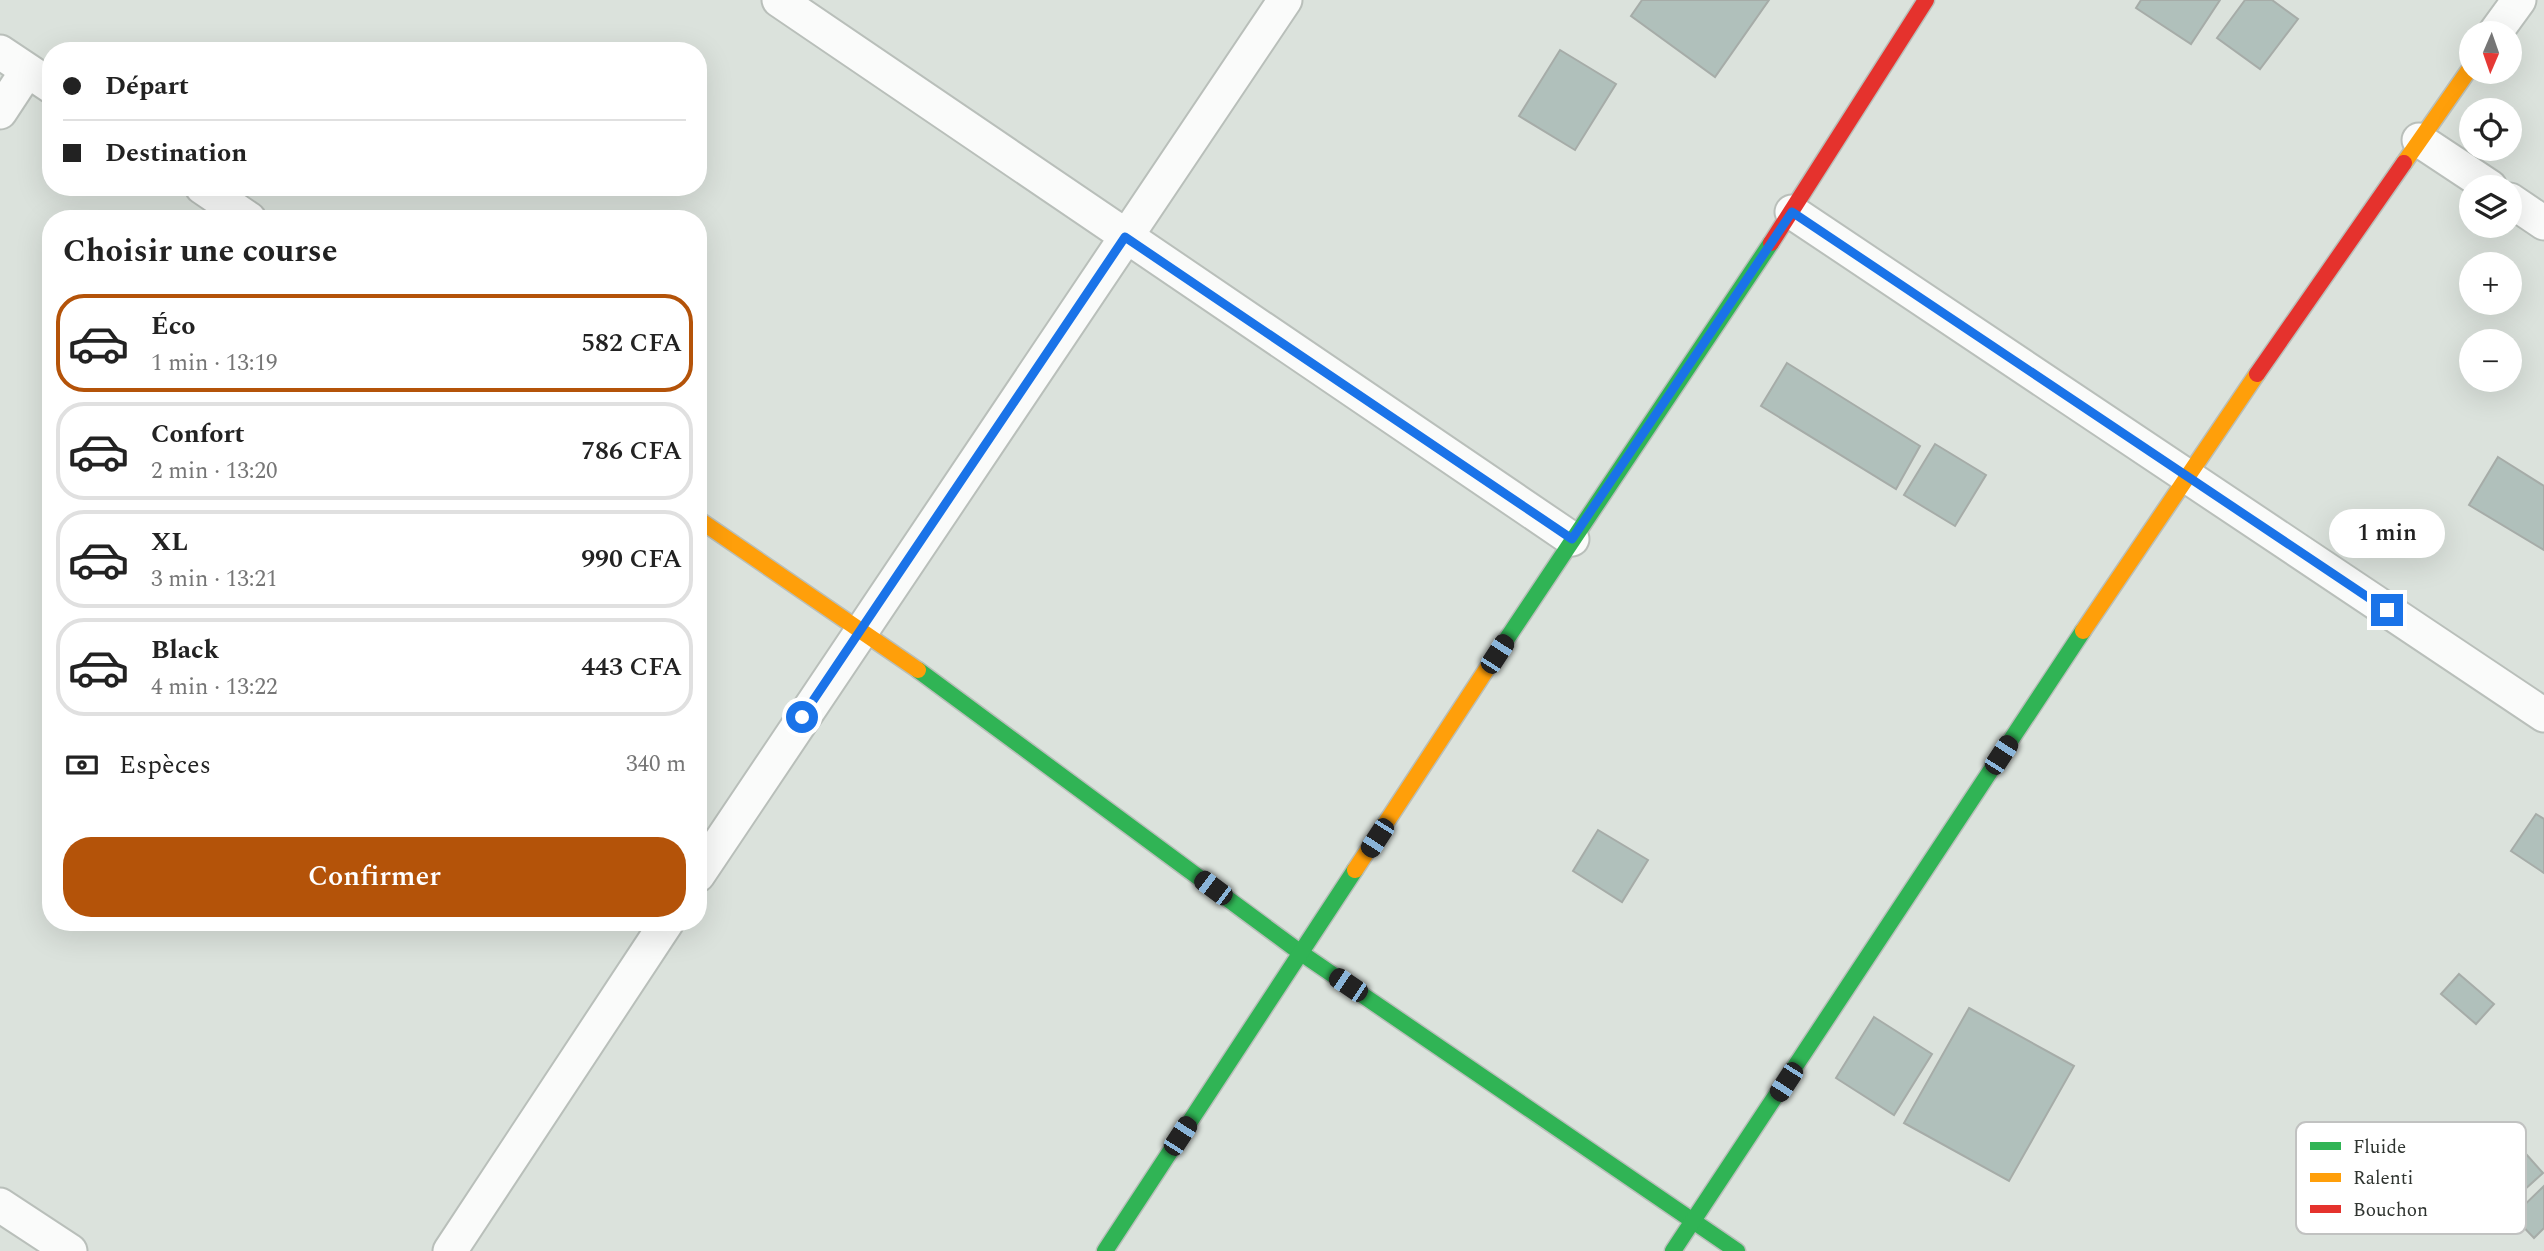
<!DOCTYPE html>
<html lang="fr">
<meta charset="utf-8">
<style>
:root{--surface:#fff;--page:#f2f2f2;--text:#222;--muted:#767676;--line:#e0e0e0;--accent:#b45309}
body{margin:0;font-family:Spectral,serif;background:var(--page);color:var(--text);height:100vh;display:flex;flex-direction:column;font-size:26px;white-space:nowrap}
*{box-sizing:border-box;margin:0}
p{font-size:23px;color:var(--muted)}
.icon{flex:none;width:38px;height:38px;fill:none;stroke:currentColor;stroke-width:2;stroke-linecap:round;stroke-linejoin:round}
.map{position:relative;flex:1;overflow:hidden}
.sheet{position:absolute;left:42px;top:210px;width:665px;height:721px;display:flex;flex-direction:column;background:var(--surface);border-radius:28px;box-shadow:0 7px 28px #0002}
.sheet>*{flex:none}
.guide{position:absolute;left:42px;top:42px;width:665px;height:154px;border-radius:28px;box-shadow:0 7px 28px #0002;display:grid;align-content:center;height:154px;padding:0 21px;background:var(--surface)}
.needle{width:46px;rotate:182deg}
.tools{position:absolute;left:2459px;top:21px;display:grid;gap:14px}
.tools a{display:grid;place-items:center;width:63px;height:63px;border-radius:50%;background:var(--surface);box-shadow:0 7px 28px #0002;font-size:35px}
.end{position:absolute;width:32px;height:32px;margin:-16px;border:9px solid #1a73e8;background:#fff;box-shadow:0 0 0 4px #fff}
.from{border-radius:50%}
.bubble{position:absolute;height:49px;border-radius:24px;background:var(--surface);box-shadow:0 7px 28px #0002;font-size:23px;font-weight:600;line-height:49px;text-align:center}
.car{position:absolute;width:21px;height:42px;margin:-21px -10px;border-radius:9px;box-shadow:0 0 5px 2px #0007;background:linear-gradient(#222 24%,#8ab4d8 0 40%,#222 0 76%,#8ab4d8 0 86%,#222 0)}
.guide b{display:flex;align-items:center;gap:24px;height:66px;font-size:26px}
.guide b+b{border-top:2px solid var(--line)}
.guide i{width:18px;height:18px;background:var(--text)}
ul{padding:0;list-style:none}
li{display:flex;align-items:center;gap:21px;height:98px;margin:0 14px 10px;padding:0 7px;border:4px solid var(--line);border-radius:28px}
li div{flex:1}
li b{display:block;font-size:26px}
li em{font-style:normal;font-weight:600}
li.current{border-color:var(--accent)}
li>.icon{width:63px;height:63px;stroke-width:1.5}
h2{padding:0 21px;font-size:32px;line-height:84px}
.pay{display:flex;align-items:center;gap:18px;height:77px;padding:0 21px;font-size:26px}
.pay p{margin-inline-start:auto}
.button{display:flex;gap:14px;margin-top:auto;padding:14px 21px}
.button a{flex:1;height:80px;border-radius:28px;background:var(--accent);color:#fff;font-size:28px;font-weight:600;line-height:80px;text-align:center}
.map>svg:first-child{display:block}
.building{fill:#b0c0bb;stroke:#a6aca8;stroke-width:2}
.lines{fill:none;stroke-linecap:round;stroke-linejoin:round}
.street-casing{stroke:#b9bfba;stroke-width:37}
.fast-casing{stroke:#b9bfba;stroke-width:19}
.slow-casing{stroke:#b9bfba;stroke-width:19}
.jam-casing{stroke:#b9bfba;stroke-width:19}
.street{stroke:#fafbfa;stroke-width:33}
.fast{stroke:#30b455;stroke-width:16}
.slow{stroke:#ff9f0a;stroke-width:16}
.jam{stroke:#e5322d;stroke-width:16}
.route{stroke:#1a73e8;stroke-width:9}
.key{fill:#fff;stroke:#c1c2c1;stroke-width:2}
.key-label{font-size:19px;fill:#2f3430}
</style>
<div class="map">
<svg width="2544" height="1251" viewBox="0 0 2544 1251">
<rect width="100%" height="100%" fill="#dbe2dc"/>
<g class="building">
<path d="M1642,0H1769L1715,77L1631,16Z"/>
<path d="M2141,0H2220L2191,44L2136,8Z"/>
<path d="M2245,0H2272L2298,19L2260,69L2217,38Z"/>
<path d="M1560,50L1616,84L1575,150L1519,116Z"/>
<path d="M1787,363L1920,446L1896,489L1761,406Z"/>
<path d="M1935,444L1986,475L1955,526L1904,495Z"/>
<path d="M2498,457L2544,486V550L2469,505Z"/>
<path d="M2536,814L2544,819V873L2511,851Z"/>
<path d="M1598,830L1648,860L1622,902L1573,871Z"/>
<path d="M2459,974L2494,1004L2476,1024L2441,994Z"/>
<path d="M1969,1008L2074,1066L2009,1181L1904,1123Z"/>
<path d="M1874,1017L1932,1054L1894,1115L1836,1078Z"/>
<path d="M2526,1154L2543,1173L2503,1209L2486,1190Z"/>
<path d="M2544,1186V1228L2534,1238L2513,1216Z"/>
</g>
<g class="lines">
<g class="street-casing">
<g id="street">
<path d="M779,0L1572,539"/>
<path d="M2495,33L2519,0"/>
<path d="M0,52L51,86"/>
<path d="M0,112L27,71"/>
<path d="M2419,140L2490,187"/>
<path d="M202,187L249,219"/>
<path d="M2510,200L2544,223"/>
<path d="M1792,212L2544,715"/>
<path d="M698,875L1285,0"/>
<path d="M0,1205L70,1251"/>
<path d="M450,1251L667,922"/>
</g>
</g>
<g class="fast-casing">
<g id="fast">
<path d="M1494,658L1771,243"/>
<path d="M918,670L1301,953L1737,1251"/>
<path d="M1105,1251L1355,870"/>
<path d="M1673,1251L2083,631"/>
</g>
</g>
<g class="slow-casing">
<g id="slow">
<path d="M2404,163L2471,67"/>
<path d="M698,519L918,670"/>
<path d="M2083,631L2257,374"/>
<path d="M1355,870L1494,658"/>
</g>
</g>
<g class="jam-casing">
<g id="jam">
<path d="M1771,243L1926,0"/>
<path d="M2257,374L2404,163"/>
</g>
</g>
<use href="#street" class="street"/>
<use href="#fast" class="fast"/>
<use href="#slow" class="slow"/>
<use href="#jam" class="jam"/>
</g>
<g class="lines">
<path class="route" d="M802,717L1125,237L1572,539L1792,212L2387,610"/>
</g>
<rect x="2296" y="1122" width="230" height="112" rx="10" class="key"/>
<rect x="2310" y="1142" width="31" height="8" fill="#30b455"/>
<rect x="2310" y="1173" width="31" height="9" fill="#ff9f0a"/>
<rect x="2310" y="1205" width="31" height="8" fill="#e5322d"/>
<g class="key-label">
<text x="2353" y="1153">Fluide</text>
<text x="2353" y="1184">Ralenti</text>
<text x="2353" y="1216">Bouchon</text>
</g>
</svg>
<div class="tools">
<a><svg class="needle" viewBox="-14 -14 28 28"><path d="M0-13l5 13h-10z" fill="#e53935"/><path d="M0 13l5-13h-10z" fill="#767676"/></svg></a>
<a><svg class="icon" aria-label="locate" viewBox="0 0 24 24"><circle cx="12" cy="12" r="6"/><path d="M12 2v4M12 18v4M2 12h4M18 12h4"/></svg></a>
<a><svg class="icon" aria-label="layers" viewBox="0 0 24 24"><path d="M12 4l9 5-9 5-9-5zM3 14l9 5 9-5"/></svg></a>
<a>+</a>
<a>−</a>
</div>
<i class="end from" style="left:802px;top:717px"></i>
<i class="end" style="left:2387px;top:610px"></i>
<div class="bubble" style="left:2329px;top:509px;width:116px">1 min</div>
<i class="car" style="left:1497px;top:654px;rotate:33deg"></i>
<i class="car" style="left:2001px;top:755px;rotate:33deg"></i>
<i class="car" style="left:1377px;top:838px;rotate:213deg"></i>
<i class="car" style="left:1213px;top:888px;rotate:307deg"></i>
<i class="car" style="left:1348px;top:985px;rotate:304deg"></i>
<i class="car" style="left:1786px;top:1082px;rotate:213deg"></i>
<i class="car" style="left:1180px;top:1136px;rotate:33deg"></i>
<div class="guide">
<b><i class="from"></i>Départ</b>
<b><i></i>Destination</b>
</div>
<section class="sheet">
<h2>Choisir une course</h2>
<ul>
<li class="current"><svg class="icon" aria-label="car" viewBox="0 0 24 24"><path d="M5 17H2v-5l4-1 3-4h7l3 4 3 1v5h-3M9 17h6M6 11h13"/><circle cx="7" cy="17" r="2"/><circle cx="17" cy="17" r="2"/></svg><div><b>Éco</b><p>1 min · 13:19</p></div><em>582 CFA</em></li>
<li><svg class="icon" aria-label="car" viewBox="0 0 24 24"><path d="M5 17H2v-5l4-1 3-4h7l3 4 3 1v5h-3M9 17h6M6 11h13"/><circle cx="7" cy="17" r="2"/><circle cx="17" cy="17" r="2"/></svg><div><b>Confort</b><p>2 min · 13:20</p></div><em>786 CFA</em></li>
<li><svg class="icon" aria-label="car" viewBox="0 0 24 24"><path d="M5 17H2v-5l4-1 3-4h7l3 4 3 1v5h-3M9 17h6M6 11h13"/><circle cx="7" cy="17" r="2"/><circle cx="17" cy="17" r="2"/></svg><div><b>XL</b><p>3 min · 13:21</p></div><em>990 CFA</em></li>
<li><svg class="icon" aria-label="car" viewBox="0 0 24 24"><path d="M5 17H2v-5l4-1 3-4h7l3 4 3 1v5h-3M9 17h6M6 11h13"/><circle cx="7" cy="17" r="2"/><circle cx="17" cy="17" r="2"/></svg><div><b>Black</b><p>4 min · 13:22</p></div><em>443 CFA</em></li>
</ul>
<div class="pay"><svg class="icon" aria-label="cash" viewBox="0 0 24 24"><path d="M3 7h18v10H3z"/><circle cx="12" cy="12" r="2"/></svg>Espèces<p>340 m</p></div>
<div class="button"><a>Confirmer</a></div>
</section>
</div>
